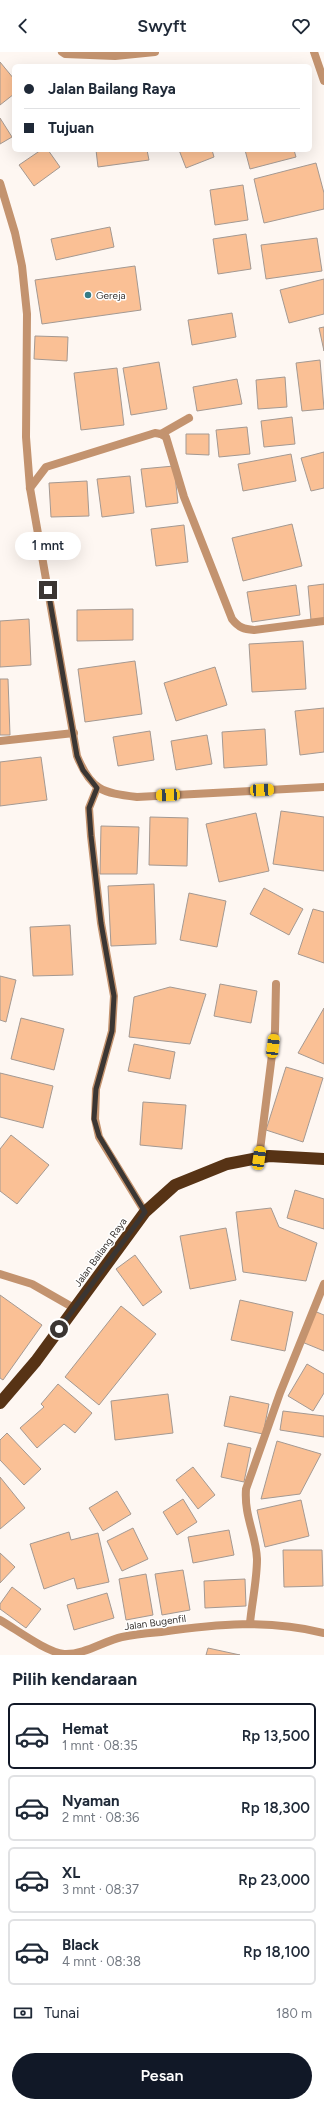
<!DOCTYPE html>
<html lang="id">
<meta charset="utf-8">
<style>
:root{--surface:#fff;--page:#f6f6f7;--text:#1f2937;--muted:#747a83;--line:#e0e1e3;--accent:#111827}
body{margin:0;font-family:Figtree,sans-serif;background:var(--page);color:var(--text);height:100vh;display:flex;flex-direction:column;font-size:15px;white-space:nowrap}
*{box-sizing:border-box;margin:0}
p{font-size:13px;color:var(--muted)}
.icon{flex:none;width:22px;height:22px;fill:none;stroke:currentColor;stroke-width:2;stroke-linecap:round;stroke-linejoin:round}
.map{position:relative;height:1603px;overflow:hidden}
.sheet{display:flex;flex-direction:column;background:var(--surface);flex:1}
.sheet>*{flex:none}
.hud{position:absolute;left:12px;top:12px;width:300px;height:88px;border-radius:6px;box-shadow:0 4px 16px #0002;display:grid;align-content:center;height:88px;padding:0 12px;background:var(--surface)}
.end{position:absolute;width:18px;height:18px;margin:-9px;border:5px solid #3b3633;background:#fff;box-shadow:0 0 0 2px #fff}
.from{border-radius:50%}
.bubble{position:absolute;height:28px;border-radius:14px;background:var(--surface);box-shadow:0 4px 16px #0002;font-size:13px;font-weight:600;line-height:28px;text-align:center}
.car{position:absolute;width:12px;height:24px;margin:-12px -6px;border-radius:5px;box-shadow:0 0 3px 1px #0007;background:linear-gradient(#f5c518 24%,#345 0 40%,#f5c518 0 76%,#345 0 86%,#f5c518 0)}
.hud b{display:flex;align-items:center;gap:14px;height:38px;font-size:15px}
.hud b+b{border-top:1px solid var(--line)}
.hud i{width:10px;height:10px;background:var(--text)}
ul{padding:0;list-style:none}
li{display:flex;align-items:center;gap:12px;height:66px;margin:0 8px 6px;padding:0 4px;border:2px solid var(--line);border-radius:6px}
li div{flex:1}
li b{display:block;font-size:15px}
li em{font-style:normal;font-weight:600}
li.active{border-color:var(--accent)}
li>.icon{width:36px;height:36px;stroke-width:1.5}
h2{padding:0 12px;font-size:18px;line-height:48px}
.pay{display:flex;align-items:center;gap:10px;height:44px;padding:0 12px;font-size:15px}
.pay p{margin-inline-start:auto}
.action{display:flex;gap:8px;margin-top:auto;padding:8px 12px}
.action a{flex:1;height:46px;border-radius:24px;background:var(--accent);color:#fff;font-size:16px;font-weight:600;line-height:46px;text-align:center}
header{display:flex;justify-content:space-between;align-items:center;height:52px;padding:0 12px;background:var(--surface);font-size:18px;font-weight:600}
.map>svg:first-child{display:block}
.building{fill:#fac095;stroke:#a49992}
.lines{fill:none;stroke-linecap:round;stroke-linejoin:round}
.street{stroke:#c3936f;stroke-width:8}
.highway{stroke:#573315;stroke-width:12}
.route{stroke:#3b3633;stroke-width:5}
.poi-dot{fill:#347b86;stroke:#fff;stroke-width:1.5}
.labels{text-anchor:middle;stroke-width:3;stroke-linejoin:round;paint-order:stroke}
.poi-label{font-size:10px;fill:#3b3633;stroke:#fff;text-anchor:start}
.street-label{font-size:10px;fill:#3b3633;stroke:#fff}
</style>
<header><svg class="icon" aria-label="back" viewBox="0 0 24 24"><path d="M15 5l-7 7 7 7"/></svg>Swyft<svg class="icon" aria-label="heart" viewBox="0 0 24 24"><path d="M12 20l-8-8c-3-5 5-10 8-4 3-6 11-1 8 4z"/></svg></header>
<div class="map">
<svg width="324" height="1603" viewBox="0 0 324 1603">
<rect width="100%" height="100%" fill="#fef7f2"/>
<g class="building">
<path d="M0,10L14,27V42L0,53Z"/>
<path d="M0,66L12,85L0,92Z"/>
<path d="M41,98H48L60,115L34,134L19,113Z"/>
<path d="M96,98H147L149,108L98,115Z"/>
<path d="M179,98H212L214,105L186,116Z"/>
<path d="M245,98H294L296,105L250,117Z"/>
<path d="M316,111L324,141V157L264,171L254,127Z"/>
<path d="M243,133L248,168L215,173L210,138Z"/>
<path d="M110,175L114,195L56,208L51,187Z"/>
<path d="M246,182L251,217L218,222L213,187Z"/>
<path d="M317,186L322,219L266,227L261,193Z"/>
<path d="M135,214L141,258L42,272L35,228Z"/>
<path d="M324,227V262L289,271L280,238Z"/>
<path d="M232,261L236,285L192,293L188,268Z"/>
<path d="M324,275V299L319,276Z"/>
<path d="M35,284L68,285L67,309L34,307Z"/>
<path d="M320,308L324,357L302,359L296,311Z"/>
<path d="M159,310L167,357L131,363L123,316Z"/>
<path d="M117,316L124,373L81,378L74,321Z"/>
<path d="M285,325L287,355L258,357L256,328Z"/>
<path d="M237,327L242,352L197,359L193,335Z"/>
<path d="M292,365L295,392L264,395L261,369Z"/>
<path d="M247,375L250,402L219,405L216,378Z"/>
<path d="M186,382H209V403L186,402Z"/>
<path d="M324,400V436L311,439L301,406Z"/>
<path d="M291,402L296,429L243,439L238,412Z"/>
<path d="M174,414L178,451L146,455L141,417Z"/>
<path d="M130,424L134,461L102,465L97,427Z"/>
<path d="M87,429L89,464L51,465L49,431Z"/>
<path d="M292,472L302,514L243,529L232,486Z"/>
<path d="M184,473L188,510L156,514L151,477Z"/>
<path d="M324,532V567L311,568L308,534Z"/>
<path d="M296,533L300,563L252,570L247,540Z"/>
<path d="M133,557V588L77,589V558Z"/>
<path d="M29,567L31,613L0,615V569Z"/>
<path d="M303,589L306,637L252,640L249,592Z"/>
<path d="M135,609L142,662L85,670L78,617Z"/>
<path d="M215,615L227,653L176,669L164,631Z"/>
<path d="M0,627H8L10,683H0Z"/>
<path d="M324,656V700L300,703L295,659Z"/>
<path d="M265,677L267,713L224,716L222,680Z"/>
<path d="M150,679L154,708L118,714L113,685Z"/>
<path d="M207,683L212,712L176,718L171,689Z"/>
<path d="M41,705L47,748L0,754V710Z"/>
<path d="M281,759L324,765V819L273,812Z"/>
<path d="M256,761L269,819L219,830L206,772Z"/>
<path d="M150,765L188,766L187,814L149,813Z"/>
<path d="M101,774L139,775L137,822H100Z"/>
<path d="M154,832L156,892L111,894L108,834Z"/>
<path d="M264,836L303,857L289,883L250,862Z"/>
<path d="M189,841L226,849L217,895L180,888Z"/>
<path d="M313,857L324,860V911L298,902Z"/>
<path d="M70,873L73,923L33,924L30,875Z"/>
<path d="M0,924L16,928L6,970L0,968Z"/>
<path d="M220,932L257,939L251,971L214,964Z"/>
<path d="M170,935L206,942L190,992L129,985L134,945Z"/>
<path d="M324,956V1012L298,1001Z"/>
<path d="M21,966L64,977L54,1018L11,1007Z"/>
<path d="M134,992L175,1000L170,1027L128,1019Z"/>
<path d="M286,1015L323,1026L303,1090L266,1078Z"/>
<path d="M0,1021L53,1034L43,1076L0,1065Z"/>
<path d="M143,1050L186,1053L182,1097L140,1093Z"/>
<path d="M11,1083L49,1113L17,1152L0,1139V1097Z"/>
<path d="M295,1138L324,1147V1177L287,1166Z"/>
<path d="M271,1156L279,1175L317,1191L306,1229L243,1220L236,1160Z"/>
<path d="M226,1176L236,1228L190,1237L180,1184Z"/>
<path d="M135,1203L162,1240L143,1254L116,1217Z"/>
<path d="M0,1243L42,1273L3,1328L0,1326Z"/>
<path d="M240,1248L293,1260L285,1299L231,1288Z"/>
<path d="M121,1254L156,1282L99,1353L65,1325Z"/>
<path d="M314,1259L324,1263V1299L302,1290Z"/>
<path d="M307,1312L324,1322V1341L313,1359L288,1344Z"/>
<path d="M58,1332L92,1361L75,1381L64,1372L37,1396L20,1376L44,1355L41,1352Z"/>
<path d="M168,1342L173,1381L115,1388L111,1349Z"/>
<path d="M230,1344L269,1352L263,1382L224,1374Z"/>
<path d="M283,1359L324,1364V1385L280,1378Z"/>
<path d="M7,1381L41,1417L24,1433L0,1408V1388Z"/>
<path d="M277,1389L321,1402L300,1442L261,1447Z"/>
<path d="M228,1391L251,1396L244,1430L221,1425Z"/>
<path d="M193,1415L215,1443L198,1457L176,1428Z"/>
<path d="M0,1425L25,1456L0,1477Z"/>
<path d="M117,1439L131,1462L103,1479L89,1456Z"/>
<path d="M183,1447L197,1470L177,1483L163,1460Z"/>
<path d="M301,1448L309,1484L265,1495L257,1458Z"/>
<path d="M133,1476L148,1507L122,1519L107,1489Z"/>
<path d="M229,1478L234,1503L193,1511L188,1485Z"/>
<path d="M69,1480L71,1488L98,1481L109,1530L77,1537L74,1526L44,1537L30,1492Z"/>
<path d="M283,1498H322L323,1534L284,1535Z"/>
<path d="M0,1501L15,1515L0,1531Z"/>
<path d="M183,1518L190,1558L162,1563L155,1522Z"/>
<path d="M146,1522L153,1563L126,1568L119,1527Z"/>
<path d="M245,1527L246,1554L205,1556L204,1529Z"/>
<path d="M12,1535L41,1557L26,1576L0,1557V1552Z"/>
<path d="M107,1541L114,1566L74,1578L67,1553Z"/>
<path d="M208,1596L240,1603H206Z"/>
</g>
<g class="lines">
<g class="street">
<path d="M62,0L65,2L115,4L155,0"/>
<path d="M314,0L324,29"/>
<path d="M0,131L15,181L22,214L27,262L26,385L30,436L77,704C91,738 102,741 137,745L324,735"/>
<path d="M161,382L189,366"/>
<path d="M30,436L46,415L155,381L161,382L166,385L184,445L232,567C239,576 244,577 254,578L324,569"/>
<path d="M0,689L74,681"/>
<path d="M97,736L89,756L91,784L101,871L114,944L112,979L96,1037L95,1067L99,1085L145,1160"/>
<path d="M259,1106L275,979L276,932"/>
<path d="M0,1222L32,1232L74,1256"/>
<path d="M0,1568C16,1577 46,1600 64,1602C84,1603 104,1589 122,1585C135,1582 149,1581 161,1580C217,1572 268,1567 324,1581"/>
<path d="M250,1571C252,1550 257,1528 257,1507C256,1482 244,1465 246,1437L280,1341L324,1232"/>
</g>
<path class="highway" d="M0,1351L36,1309L145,1160L175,1133L227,1112L269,1104L324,1107"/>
</g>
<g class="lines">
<path class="route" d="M48,538L77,704L83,718L97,736L89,756L91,784L101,871L114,944L112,979L96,1037L94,1067L99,1084L145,1160L59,1277"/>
</g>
<circle class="poi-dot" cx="88" cy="243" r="4"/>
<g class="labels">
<g class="poi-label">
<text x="96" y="247">Gereja</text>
</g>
<g class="street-label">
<text transform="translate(100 1200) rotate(-54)" y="4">Jalan Bailang Raya</text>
<text transform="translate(155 1570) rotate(-8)" y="4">Jalan Bugenfil</text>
</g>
</g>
</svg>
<i class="end from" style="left:59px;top:1277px"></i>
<i class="end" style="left:48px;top:538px"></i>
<div class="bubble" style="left:15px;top:480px;width:66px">1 mnt</div>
<i class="car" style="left:262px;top:738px;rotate:87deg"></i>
<i class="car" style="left:168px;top:743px;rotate:267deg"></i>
<i class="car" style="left:273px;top:994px;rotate:7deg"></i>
<i class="car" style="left:259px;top:1106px;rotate:8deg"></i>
<div class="hud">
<b><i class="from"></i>Jalan Bailang Raya</b>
<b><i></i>Tujuan</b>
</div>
</div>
<section class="sheet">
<h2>Pilih kendaraan</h2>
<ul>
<li class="active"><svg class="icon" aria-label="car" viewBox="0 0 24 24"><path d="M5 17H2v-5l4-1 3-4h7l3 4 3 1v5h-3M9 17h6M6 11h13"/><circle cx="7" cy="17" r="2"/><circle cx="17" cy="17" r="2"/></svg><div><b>Hemat</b><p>1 mnt · 08:35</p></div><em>Rp 13,500</em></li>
<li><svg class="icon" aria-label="car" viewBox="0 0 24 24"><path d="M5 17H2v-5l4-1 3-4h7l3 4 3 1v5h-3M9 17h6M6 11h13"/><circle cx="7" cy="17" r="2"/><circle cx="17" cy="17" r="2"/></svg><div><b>Nyaman</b><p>2 mnt · 08:36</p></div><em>Rp 18,300</em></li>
<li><svg class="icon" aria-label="car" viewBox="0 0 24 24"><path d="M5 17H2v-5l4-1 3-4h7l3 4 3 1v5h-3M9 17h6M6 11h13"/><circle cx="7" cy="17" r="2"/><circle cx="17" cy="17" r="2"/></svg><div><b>XL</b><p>3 mnt · 08:37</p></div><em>Rp 23,000</em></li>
<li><svg class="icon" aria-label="car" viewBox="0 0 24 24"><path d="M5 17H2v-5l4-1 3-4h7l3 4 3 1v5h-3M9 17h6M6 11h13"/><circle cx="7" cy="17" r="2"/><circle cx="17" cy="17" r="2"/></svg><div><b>Black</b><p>4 mnt · 08:38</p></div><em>Rp 18,100</em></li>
</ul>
<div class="pay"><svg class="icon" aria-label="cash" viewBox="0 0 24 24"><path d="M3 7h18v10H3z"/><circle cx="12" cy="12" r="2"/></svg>Tunai<p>180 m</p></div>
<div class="action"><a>Pesan</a></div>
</section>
